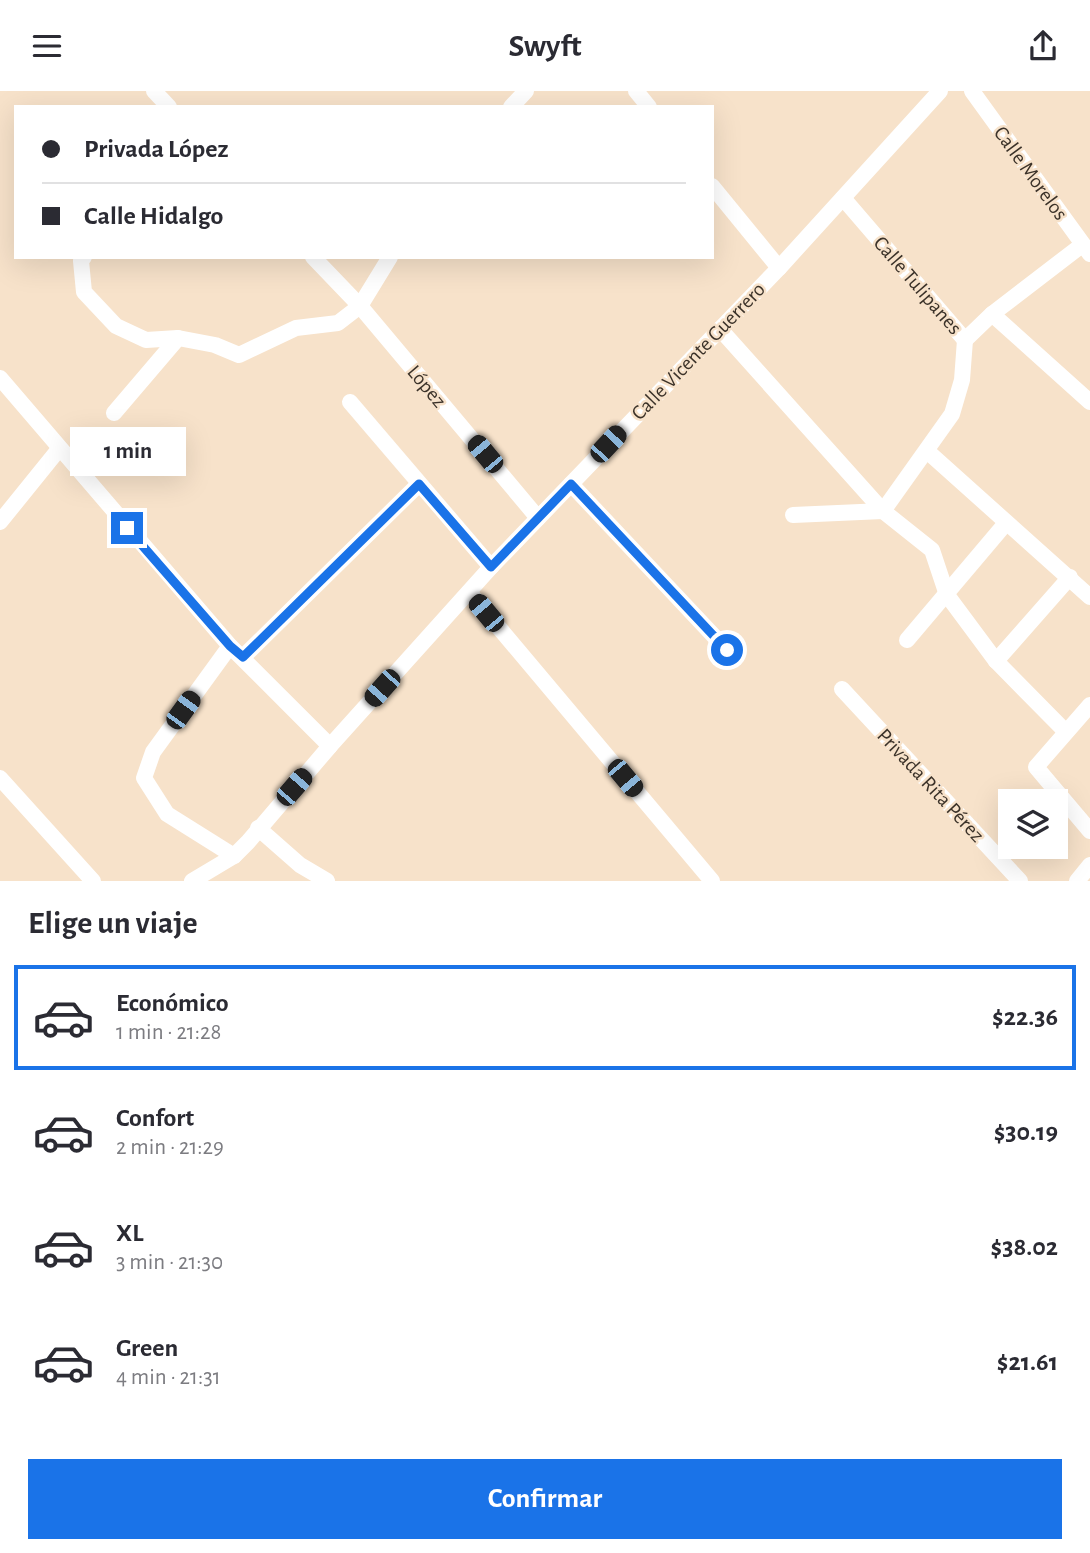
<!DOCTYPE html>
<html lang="es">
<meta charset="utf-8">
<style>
:root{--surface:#fff;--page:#f7f7f7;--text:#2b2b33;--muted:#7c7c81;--line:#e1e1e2;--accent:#1a73e8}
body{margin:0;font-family:"Alegreya Sans",sans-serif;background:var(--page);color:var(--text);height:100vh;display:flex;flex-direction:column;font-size:26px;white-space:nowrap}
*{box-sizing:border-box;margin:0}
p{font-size:23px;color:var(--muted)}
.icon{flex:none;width:38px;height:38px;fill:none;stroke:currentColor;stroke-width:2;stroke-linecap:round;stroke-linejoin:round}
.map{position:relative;height:790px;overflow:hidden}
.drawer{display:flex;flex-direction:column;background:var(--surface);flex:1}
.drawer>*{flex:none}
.hud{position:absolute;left:14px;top:14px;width:700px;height:154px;border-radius:0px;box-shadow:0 7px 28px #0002;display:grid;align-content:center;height:154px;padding:0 28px;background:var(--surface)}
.controls{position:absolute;left:998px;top:698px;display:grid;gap:14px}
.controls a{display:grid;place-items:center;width:70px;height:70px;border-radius:0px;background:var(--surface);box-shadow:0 7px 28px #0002;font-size:35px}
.end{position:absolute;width:32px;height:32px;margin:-16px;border:9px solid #1a73e8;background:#fff;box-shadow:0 0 0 4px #fff}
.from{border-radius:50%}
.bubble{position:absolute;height:49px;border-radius:0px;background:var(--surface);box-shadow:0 7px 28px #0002;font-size:23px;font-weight:600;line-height:49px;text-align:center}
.car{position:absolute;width:21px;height:42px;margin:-21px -10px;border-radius:9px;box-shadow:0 0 5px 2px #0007;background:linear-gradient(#222 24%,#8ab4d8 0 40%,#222 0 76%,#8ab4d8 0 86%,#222 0)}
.hud b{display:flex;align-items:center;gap:24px;height:66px;font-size:26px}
.hud b+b{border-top:2px solid var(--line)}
.hud i{width:18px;height:18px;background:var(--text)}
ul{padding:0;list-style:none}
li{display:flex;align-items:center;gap:21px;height:105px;margin:0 14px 10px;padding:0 14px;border:4px solid transparent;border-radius:0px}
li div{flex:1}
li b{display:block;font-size:26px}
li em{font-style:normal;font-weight:600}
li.on{border-color:var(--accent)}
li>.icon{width:63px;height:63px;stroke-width:1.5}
h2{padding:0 28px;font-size:32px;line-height:84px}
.primary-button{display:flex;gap:14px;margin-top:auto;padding:14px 28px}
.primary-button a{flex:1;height:80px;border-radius:0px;background:var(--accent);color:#fff;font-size:28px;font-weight:600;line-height:80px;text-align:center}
header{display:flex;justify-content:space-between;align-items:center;height:91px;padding:0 28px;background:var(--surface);font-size:32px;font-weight:600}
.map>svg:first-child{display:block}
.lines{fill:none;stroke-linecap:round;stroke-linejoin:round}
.street{stroke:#fff;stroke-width:16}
.route{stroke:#1a73e8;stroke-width:9}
.labels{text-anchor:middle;stroke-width:5;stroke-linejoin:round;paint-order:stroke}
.street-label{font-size:21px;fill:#3b3229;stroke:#f7e2ca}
</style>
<header><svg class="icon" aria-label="menu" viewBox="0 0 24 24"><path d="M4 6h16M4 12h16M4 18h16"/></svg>Swyft<svg class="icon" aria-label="share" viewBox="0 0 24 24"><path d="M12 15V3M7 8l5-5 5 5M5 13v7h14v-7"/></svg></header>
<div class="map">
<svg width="1090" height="790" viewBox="0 0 1090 790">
<rect width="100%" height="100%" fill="#f7e2ca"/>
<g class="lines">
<g class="street">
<path d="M154,0L169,16"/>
<path d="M636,0L649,16"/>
<path d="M972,0L1090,163"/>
<path d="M511,16L526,0"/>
<path d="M712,95L779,177"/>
<path d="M843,107L965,249L992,223L1090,311"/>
<path d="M84,166L81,170L84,201L116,235L146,249L178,247"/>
<path d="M313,166L360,215L538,427"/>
<path d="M992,223L1082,154"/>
<path d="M720,238L883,420L932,459L947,504L996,570L1066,641"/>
<path d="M0,287L230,555L330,655"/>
<path d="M350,311L491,476"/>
<path d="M114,322L178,247L215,254L239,264L296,237L338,232L360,215L390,166"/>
<path d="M927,360L1090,506"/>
<path d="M571,393L727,559"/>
<path d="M793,424L883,420L952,323L962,289L965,249"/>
<path d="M0,431L59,358"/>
<path d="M469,501L712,790"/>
<path d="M907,549L1006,432"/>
<path d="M230,555L153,661L144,687L167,723L234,765"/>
<path d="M243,566L419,393"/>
<path d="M996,570L1070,486"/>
<path d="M842,598L1020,790"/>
<path d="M1090,614L1036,676L1090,740"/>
<path d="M0,687L93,790"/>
<path d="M258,737L300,774L327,790"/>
<path d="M192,790L234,765L248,751L330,655L491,476L779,177L940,0"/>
<path d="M1077,790L1090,774"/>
</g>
</g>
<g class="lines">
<path class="route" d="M127,437L230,555L243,566L419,393L491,476L571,393L727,559"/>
</g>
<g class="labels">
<g class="street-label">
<text transform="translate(1031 82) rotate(54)" y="7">Calle Morelos</text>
<text transform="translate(918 194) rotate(49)" y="7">Calle Tulipanes</text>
<text transform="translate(698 260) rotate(-46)" y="7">Calle Vicente Guerrero</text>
<text transform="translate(427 295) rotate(50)" y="7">López</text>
<text transform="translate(931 694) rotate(47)" y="7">Privada Rita Pérez</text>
</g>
</g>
</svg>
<div class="controls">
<a><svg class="icon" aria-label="layers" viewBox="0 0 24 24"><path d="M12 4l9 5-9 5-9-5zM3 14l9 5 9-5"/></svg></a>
</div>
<i class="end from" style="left:727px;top:559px"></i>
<i class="end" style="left:127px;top:437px"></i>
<div class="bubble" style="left:70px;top:336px;width:116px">1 min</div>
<i class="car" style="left:608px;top:353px;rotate:43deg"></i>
<i class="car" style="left:485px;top:363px;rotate:320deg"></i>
<i class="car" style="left:486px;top:522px;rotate:320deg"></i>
<i class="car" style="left:382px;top:597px;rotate:222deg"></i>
<i class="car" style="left:183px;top:619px;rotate:36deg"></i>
<i class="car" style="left:625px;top:687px;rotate:140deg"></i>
<i class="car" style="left:294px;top:696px;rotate:41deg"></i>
<div class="hud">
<b><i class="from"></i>Privada López</b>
<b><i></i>Calle Hidalgo</b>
</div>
</div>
<section class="drawer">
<h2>Elige un viaje</h2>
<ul>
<li class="on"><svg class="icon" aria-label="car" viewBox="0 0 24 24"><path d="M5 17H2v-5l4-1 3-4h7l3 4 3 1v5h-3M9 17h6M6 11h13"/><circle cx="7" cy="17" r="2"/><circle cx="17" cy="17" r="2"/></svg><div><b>Económico</b><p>1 min · 21:28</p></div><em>$22.36</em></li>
<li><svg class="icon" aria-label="car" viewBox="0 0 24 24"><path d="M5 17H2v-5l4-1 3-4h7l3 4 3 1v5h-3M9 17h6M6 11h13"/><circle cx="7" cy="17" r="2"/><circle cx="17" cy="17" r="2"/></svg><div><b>Confort</b><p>2 min · 21:29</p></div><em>$30.19</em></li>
<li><svg class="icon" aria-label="car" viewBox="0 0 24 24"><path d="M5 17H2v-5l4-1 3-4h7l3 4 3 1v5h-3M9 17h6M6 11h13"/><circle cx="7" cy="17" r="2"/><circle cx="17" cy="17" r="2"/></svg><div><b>XL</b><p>3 min · 21:30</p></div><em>$38.02</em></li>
<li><svg class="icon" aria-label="car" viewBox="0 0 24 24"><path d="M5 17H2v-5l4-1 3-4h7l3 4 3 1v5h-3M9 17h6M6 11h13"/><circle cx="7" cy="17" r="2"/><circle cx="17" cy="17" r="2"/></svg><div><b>Green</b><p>4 min · 21:31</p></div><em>$21.61</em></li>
</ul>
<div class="primary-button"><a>Confirmar</a></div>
</section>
